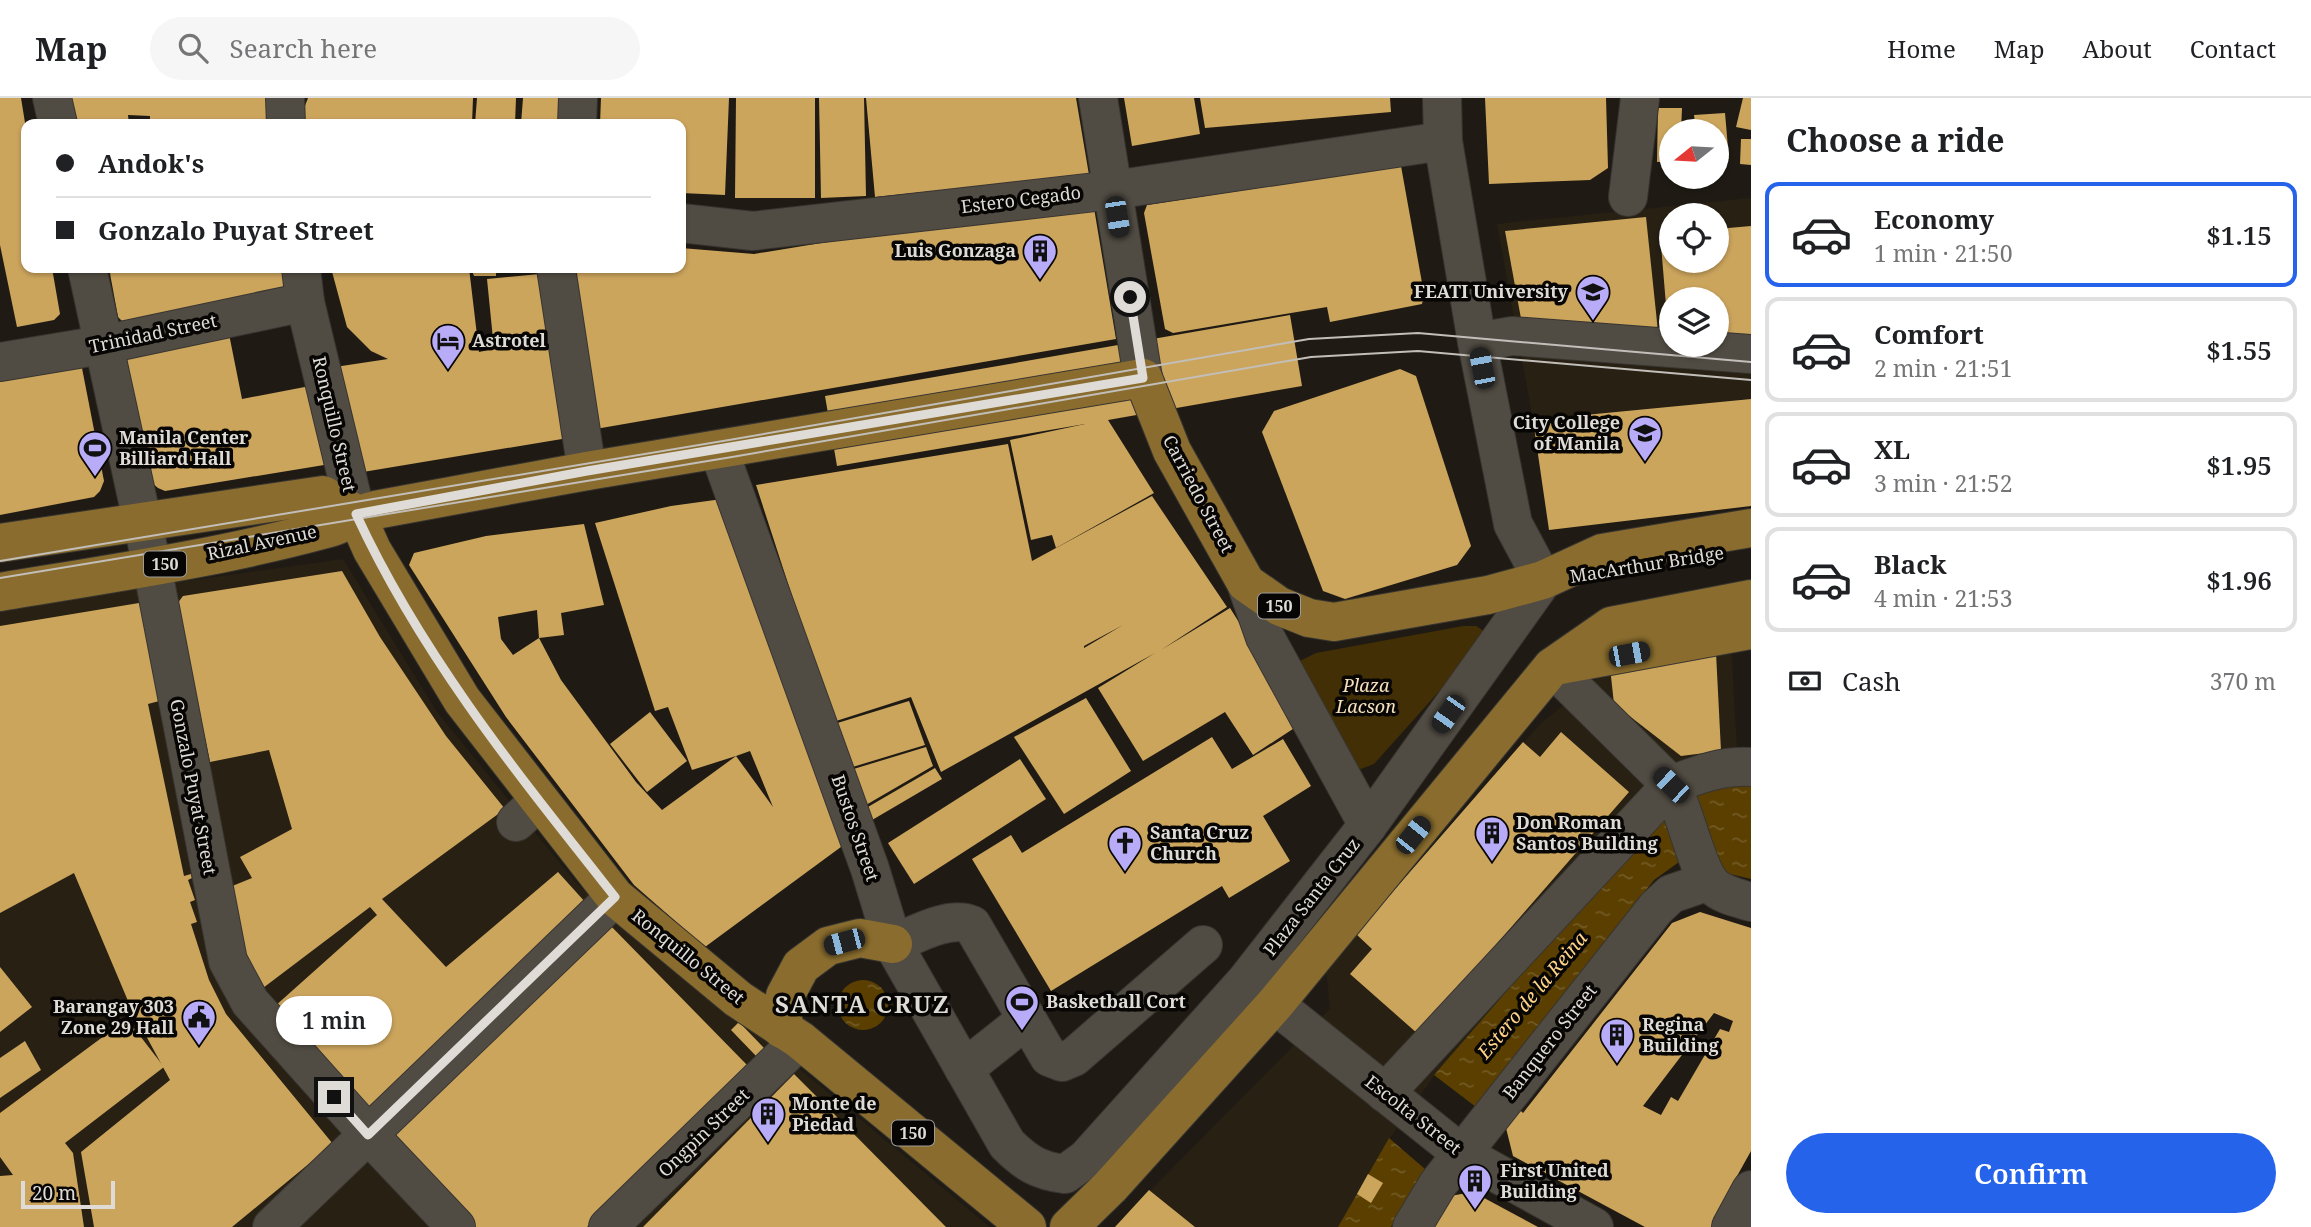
<!DOCTYPE html>
<meta charset="utf-8">
<style>
:root{--surface:#fff;--page:#f6f6f6;--text:#202124;--muted:#757577;--line:#e0e0e0;--accent:#2563eb}
body{margin:0;font-family:"Noto Serif",serif;background:var(--page);color:var(--text);height:100vh;display:flex;flex-direction:column;font-size:26px;white-space:nowrap}
*{box-sizing:border-box;margin:0}
p{font-size:23px;color:var(--muted)}
.icon{flex:none;width:38px;height:38px;fill:none;stroke:currentColor;stroke-width:2;stroke-linecap:round;stroke-linejoin:round}
.map{position:relative;flex:1;overflow:hidden}
.drawer{display:flex;flex-direction:column;background:var(--surface);width:560px}
.drawer>*{flex:none}
.guide{position:absolute;left:21px;top:21px;width:665px;height:154px;border-radius:14px;box-shadow:0 2px 5px #0004;display:grid;align-content:center;height:154px;padding:0 35px;background:var(--surface)}
.needle{width:46px;rotate:252deg}
.tools{position:absolute;left:1659px;top:21px;display:grid;gap:14px}
.tools a{display:grid;place-items:center;width:70px;height:70px;border-radius:50%;background:var(--surface);box-shadow:0 2px 5px #0004;font-size:35px}
.scale{position:absolute;left:21px;bottom:18px;width:94px;box-sizing:border-box;padding-left:7px;border:4px solid #dfdcd7;border-top:0;font-size:19px;line-height:24px;white-space:nowrap;color:#dfdcd7;-webkit-text-stroke:5px #080604;paint-order:stroke}
.end{position:absolute;width:32px;height:32px;margin:-16px;border:9px solid #dfdcd7;background:#111;box-shadow:0 0 0 4px #111}
.from{border-radius:50%}
.bubble{position:absolute;height:49px;border-radius:24px;background:var(--surface);box-shadow:0 2px 5px #0004;font-size:23px;font-weight:600;line-height:49px;text-align:center}
.car{position:absolute;width:21px;height:42px;margin:-21px -10px;border-radius:9px;box-shadow:0 0 5px 2px #0007;background:linear-gradient(#222 24%,#8ab4d8 0 40%,#222 0 76%,#8ab4d8 0 86%,#222 0)}
.guide b{display:flex;align-items:center;gap:24px;height:66px;font-size:26px}
.guide b+b{border-top:2px solid var(--line)}
.guide i{width:18px;height:18px;background:var(--text)}
ul{padding:0;list-style:none}
li{display:flex;align-items:center;gap:21px;height:105px;margin:0 14px 10px;padding:0 21px;border:4px solid var(--line);border-radius:14px}
li div{flex:1}
li b{display:block;font-size:26px}
li em{font-style:normal;font-weight:600}
li.selected{border-color:var(--accent)}
li>.icon{width:63px;height:63px;stroke-width:1.5}
h2{padding:0 35px;font-size:32px;line-height:84px}
.pay{display:flex;align-items:center;gap:18px;height:77px;padding:0 35px;font-size:26px}
.pay p{margin-inline-start:auto}
.action{display:flex;gap:14px;margin-top:auto;padding:14px 35px}
.action a{flex:1;height:80px;border-radius:42px;background:var(--accent);color:#fff;font-size:28px;font-weight:600;line-height:80px;text-align:center}
header{display:flex;align-items:center;gap:42px;box-sizing:border-box;height:98px;padding:0 35px;background:var(--surface);border-bottom:2px solid var(--line)}
header strong{font-size:33px}
nav{display:flex;gap:38px;margin-inline-start:auto;font-size:24px}
.search{width:490px;height:63px;background:var(--page);display:flex;align-items:center;gap:18px;box-sizing:border-box;padding:0 24px;border-radius:38px;color:var(--muted);font-size:26px}
main{display:flex;flex:1;min-height:0}
.map>svg:first-child{display:block}
.built{fill:#272013;fill-rule:evenodd}
.park{fill:#422f05}
.water{fill:url(#water-ripples)}
.pier{fill:#1f1b14}
.building{fill:#cca55d;fill-rule:evenodd}
.lines{fill:none;stroke-linecap:round;stroke-linejoin:round}
.minor-casing{stroke:#383531;stroke-width:40}
.major-casing{stroke:#383531;stroke-width:40}
.minor{stroke:#514c43;stroke-width:38}
.major{stroke:#8a6d2e;stroke-width:38}
.tram{stroke:#c2beb9;stroke-width:2}
.route{stroke:#dfdcd7;stroke-width:9}
.labels{text-anchor:middle;stroke-width:7;stroke-linejoin:round;paint-order:stroke}
.shield{fill:#080604;stroke:#9e9c98;stroke-width:2}
.shield-label{font-size:16px;font-weight:bold;fill:#dfdcd7}
.street-label{font-size:18px;fill:#dfdcd7;stroke:#080604}
.poi-label{font-size:18px;font-weight:bold;fill:#dfdcd7;stroke:#080604;text-anchor:start}
.park-label{font-size:18px;font-style:italic;fill:#f7e2bd;stroke:#080604}
.water-label{font-size:19px;font-style:italic;fill:#ffd488;stroke:#080604}
.district-label{font-size:24px;font-weight:bold;letter-spacing:2px;fill:#dfdcd7;stroke:#080604}
</style>
<header>
<strong>Map</strong>
<div class="search"><svg class="icon" aria-label="search" viewBox="0 0 24 24"><circle cx="10" cy="10" r="6"/><path d="M15 15l6 6"/></svg>Search here</div>
<nav><a>Home</a><a>Map</a><a>About</a><a>Contact</a></nav>
</header>
<main>
<div class="map">
<svg width="1751" height="1129" viewBox="0 0 1751 1129">
<defs>
<pattern id="water-ripples" width="26" height="14" patternUnits="userSpaceOnUse" patternTransform="scale(1.75)"><rect width="26" height="14" fill="#5a3f00"/><path d="M2 4q2-2 4 0t4 0M15 11q2-2 4 0t4 0" fill="none" stroke="#715a24"/></pattern>
</defs>
<rect width="100%" height="100%" fill="#1f1b14"/>
<g class="built">
<path d="M1751,100V317L1748,301L1533,322L1497,126ZM1671,117H1717V163H1671ZM1671,201H1717V247H1671Z"/>
<path d="M343,461L437,614L577,786L990,1129H0V509Z"/>
<path d="M1731,545L1738,668L1434,977L1389,1040L1338,1129H1114L1330,911L1326,869L1540,626L1595,582L1602,567Z"/>
</g>
<path class="park" d="M1463,528H1476L1484,533L1476,552L1374,666L1361,671L1348,667L1292,567L1316,555Z"/>
<g class="water">
<path d="M1751,684V781L1679,764L1654,782L1425,1071L1391,1129H1338L1389,1040L1434,977L1648,730L1700,692Z"/>
<circle cx="863" cy="907" r="25"/>
</g>
<path class="pier" d="M1434,977L1476,1009L1425,1071L1389,1040Z"/>
<g class="building">
<path d="M0,0H21L26,31V170H52L60,216L54,222L17,229L0,147Z"/>
<path d="M69,0H270V26H150V18L128,17L129,26H76Z"/>
<path d="M308,0H473L472,26H298Z"/>
<path d="M477,0H516L515,26H475Z"/>
<path d="M523,0H569L566,26H521Z"/>
<path d="M601,0H729L725,97L681,95V26H600Z"/>
<path d="M736,0H815V100H735Z"/>
<path d="M819,0H864L866,98L821,100Z"/>
<path d="M866,0H1076L1089,77L875,99Z"/>
<path d="M1124,0H1194L1200,36L1132,48Z"/>
<path d="M1200,0H1390L1391,14L1205,30Z"/>
<path d="M1485,0H1606L1608,70L1590,82L1489,86Z"/>
<path d="M1743,0H1751V32L1736,29Z"/>
<path d="M1658,10H1682L1681,33H1671V64H1657Z"/>
<path d="M1725,15L1729,61L1717,62V33H1696L1694,17Z"/>
<path d="M1741,41H1751V67L1740,66Z"/>
<path d="M1401,68L1424,196L1422,206L1330,224L1327,209L1173,235L1165,231L1144,115L1147,107Z"/>
<path d="M1094,110L1116,241L584,333L562,170H681V150L754,156L894,133Z"/>
<path d="M1646,119L1659,243L1522,226L1505,133Z"/>
<path d="M1751,128V236L1717,239V201H1671V242L1669,243L1660,135L1671,134V163H1717V131Z"/>
<path d="M109,170H291L282,199L122,223L118,219Z"/>
<path d="M331,170H469L479,254L560,237L574,339L351,376L335,269L388,261L371,253L347,229Z"/>
<path d="M471,170H496V178H474Z"/>
<path d="M550,175L556,235L493,241L487,181Z"/>
<path d="M1290,217L1302,288L1108,322L1154,395L1056,450L1052,437L1031,442L1010,342L1085,326L837,368L825,298Z"/>
<path d="M228,231L242,301L310,288L324,367L165,393L158,390L151,384L125,252Z"/>
<path d="M81,265L104,383L100,393L94,399L0,417V283Z"/>
<path d="M1400,271L1416,278L1471,448L1457,467L1345,501L1323,493L1262,334L1274,313Z"/>
<path d="M1751,301V408L1549,432L1533,322Z"/>
<path d="M1008,346L1032,463L1152,398L1227,509L1161,552L1230,510L1302,625L1253,657L1225,614L1143,663L1098,590L1155,555L941,674L911,599L833,624L756,387ZM1123,527L1084,550V548Z"/>
<path d="M722,401L845,746L705,849L634,787L506,619L409,467L414,455L486,438L584,426L604,507L561,515L564,537L539,540L537,512L498,519L501,541L513,557L539,540L561,582L636,684L662,712L736,658L692,672L668,609L655,613L595,425L671,408ZM750,653L773,709L736,658Z"/>
<path d="M342,473L380,539L446,638L505,711L382,801L446,869L558,774L586,805L365,1012L274,909L377,817L370,809L263,890L246,860L225,791L252,780L240,759L292,731L269,652L210,664L177,506L183,498Z"/>
<path d="M139,505L143,507L163,602L148,606L184,778L191,776L192,780L188,782L195,802L190,804L197,824L191,826L209,882L226,916L333,1046L232,1129H94L81,1054L170,982L131,910L74,775L0,815V528Z"/>
<path d="M1716,555L1721,653L1681,658L1614,606L1610,569Z"/>
<path d="M1086,600L1131,673L1064,716L1014,639Z"/>
<path d="M909,603L925,647L846,671L831,627Z"/>
<path d="M650,614L687,663L647,694L610,646Z"/>
<path d="M1561,634L1629,694L1418,936L1350,876L1372,851L1356,836L1523,644L1540,659Z"/>
<path d="M1212,639L1232,671L1283,641L1311,688L1263,718L1290,763L1229,800L1222,788L1051,893L972,761L1011,737L1022,755Z"/>
<path d="M926,649L933,668L859,711L847,673Z"/>
<path d="M1020,661L1046,701L914,786L888,745Z"/>
<path d="M935,670L942,681L867,725L861,713Z"/>
<path d="M1700,814L1751,830V1053L1713,1121L1720,1125L1717,1129H1645L1513,1058L1505,1026L1518,1010L1523,1015L1672,825ZM1714,915L1733,923L1729,934L1720,931L1678,1003L1671,999L1661,1017L1643,1008Z"/>
<path d="M605,822L749,969L587,1129H469L378,1033Z"/>
<path d="M0,869L32,909L0,934Z"/>
<path d="M127,921L164,969L65,1045L73,1055L84,1129H0V1078L13,1077L0,1059V1015Z"/>
<path d="M739,924L765,951L757,959L731,932Z"/>
<path d="M25,943L41,972L0,1000V960Z"/>
<path d="M794,976L837,1019L946,1129H643Z"/>
<path d="M1368,1076L1383,1085L1371,1105L1357,1096Z"/>
<path d="M1149,1092L1195,1129H1115Z"/>
<path d="M1473,1094L1538,1129H1432L1450,1098Z"/>
</g>
<g class="lines">
<g class="minor-casing">
<g id="minor">
<path d="M52,0L58,26"/>
<path d="M285,0L286,26"/>
<path d="M1098,0L1143,280"/>
<path d="M577,26L578,0"/>
<path d="M1628,99L1640,0"/>
<path d="M681,125L753,133L1113,92L1443,43"/>
<path d="M87,170L152,468L228,863L250,904L368,1036L456,1129"/>
<path d="M301,170L305,204L356,416"/>
<path d="M556,170L587,373"/>
<path d="M1477,244L1512,238L1751,256"/>
<path d="M0,264L102,247L305,204"/>
<path d="M719,353L870,771L893,846L1007,1046C1025,1064 1038,1073 1065,1076L1086,1061L1246,883L1368,727L1543,482L1513,426L1477,244L1443,43L1442,0"/>
<path d="M1246,485L1265,539L1368,727"/>
<path d="M1552,569L1671,687C1685,712 1696,770 1712,787C1722,797 1738,800 1751,804"/>
<path d="M516,724L539,703"/>
<path d="M893,846C915,837 949,817 972,827L1049,959L1062,964L1074,959L1203,847"/>
<path d="M1248,885L1462,1056L1594,1129"/>
<path d="M964,971L1027,921"/>
<path d="M1385,995L1671,687C1697,677 1723,667 1751,669"/>
<path d="M272,1129L615,799"/>
<path d="M608,1129L800,942"/>
<path d="M1412,1129L1438,1086L1656,810L1671,796L1709,783"/>
<path d="M1731,1129L1751,1092"/>
</g>
</g>
<g class="major-casing">
<g id="major">
<path d="M356,416L372,452L462,602L615,799L738,901L800,942L1027,1129"/>
<path d="M0,445L323,397L356,416"/>
<path d="M0,494C109,476 219,460 326,431C344,427 356,416 375,412L587,373L1143,280L1172,353L1246,485L1279,508L1309,520L1334,524L1488,497L1543,482L1602,455L1751,430"/>
<path d="M1560,567L1751,532"/>
<path d="M782,931L785,898L801,868L828,848L860,840L893,846"/>
<path d="M1069,1129L1110,1089L1275,906L1552,569L1611,528L1751,501"/>
</g>
</g>
<use href="#minor" class="minor"/>
<use href="#major" class="major"/>
<g class="tram">
<path d="M0,463L729,342L1309,241L1418,235L1751,264"/>
<path d="M0,480L732,359L1311,259L1418,253L1751,282"/>
</g>
</g>
<g class="lines">
<path class="route" d="M334,999L368,1037L615,799C519,678 421,557 356,416L587,373L1143,280L1130,199"/>
</g>
<defs>
<g id="building-pin" transform="scale(1.75)"><path d="M0 17L-7.5 6A9.5 9.5 0 1 1 7.5 6Z" fill="#b8abf7" stroke="#080604"/><path d="M-4-6H4V6H1V3H-1V6H-4ZM-2.5-4.3h1.7v1.8h-1.7ZM.8-4.3h1.7v1.8H.8ZM-2.5-1h1.7V.8h-1.7ZM.8-1h1.7V.8H.8Z" fill="#111"/></g>
<g id="university-pin" transform="scale(1.75)"><path d="M0 17L-7.5 6A9.5 9.5 0 1 1 7.5 6Z" fill="#b8abf7" stroke="#080604"/><path d="M0-5L7-2L0 1L-7-2ZM-4 1L0 2.5L4 1V4Q0 6-4 4Z" fill="#111"/></g>
<g id="hotel-pin" transform="scale(1.75)"><path d="M0 17L-7.5 6A9.5 9.5 0 1 1 7.5 6Z" fill="#b8abf7" stroke="#080604"/><path d="M-6-4.5h1.5V1H6V5H4.5V3h-9V5H-6ZM-4 0a1.8 1.8 0 1 1 3.6 0ZM.5 0V-2.5h3Q6-2.5 6 0Z" fill="#111"/></g>
<g id="stadium-pin" transform="scale(1.75)"><path d="M0 17L-7.5 6A9.5 9.5 0 1 1 7.5 6Z" fill="#b8abf7" stroke="#080604"/><path d="M0-5a6.5 5 0 1 0 0 10a6.5 5 0 1 0 0-10ZM-3.5-1.8h7v3.6h-7Z" fill="#111"/></g>
<g id="church-pin" transform="scale(1.75)"><path d="M0 17L-7.5 6A9.5 9.5 0 1 1 7.5 6Z" fill="#b8abf7" stroke="#080604"/><path d="M-1.2-6h2.4v3.5h3.3v2.4h-3.3V6h-2.4V-.1h-3.3v-2.4h3.3Z" fill="#111"/></g>
<g id="civic-pin" transform="scale(1.75)"><path d="M0 17L-7.5 6A9.5 9.5 0 1 1 7.5 6Z" fill="#b8abf7" stroke="#080604"/><path d="M-.6-6.5H3V-4.5H.6V-3L4-1V1h2V6H-6V1h2V-1L-.6-3ZM-1.2 2.5V6h2.4V2.5Z" fill="#111"/></g>
</defs>
<g fill-rule="evenodd">
<use href="#building-pin" x="1040" y="153"/>
<use href="#university-pin" x="1593" y="194"/>
<use href="#hotel-pin" x="448" y="243"/>
<use href="#university-pin" x="1645" y="335"/>
<use href="#stadium-pin" x="95" y="350"/>
<use href="#building-pin" x="1492" y="735"/>
<use href="#church-pin" x="1125" y="745"/>
<use href="#stadium-pin" x="1022" y="904"/>
<use href="#civic-pin" x="199" y="919"/>
<use href="#building-pin" x="1617" y="937"/>
<use href="#building-pin" x="768" y="1016"/>
<use href="#building-pin" x="1475" y="1083"/>
</g>
<g class="labels">
<g class="shield">
<rect x="144" y="453.5" width="42" height="25" rx="5"/>
<rect x="1258" y="495.5" width="42" height="25" rx="5"/>
<rect x="892" y="1022.5" width="42" height="25" rx="5"/>
</g>
<g class="shield-label">
<text x="165" y="472">150</text>
<text x="1279" y="514">150</text>
<text x="913" y="1041">150</text>
</g>
<g class="street-label">
<text transform="translate(1021 102) rotate(-7)" y="6">Estero Cegado</text>
<text transform="translate(153 236) rotate(-12)" y="6">Trinidad Street</text>
<text transform="translate(334 326) rotate(77)" y="6">Ronquillo Street</text>
<text transform="translate(1198 396) rotate(62)" y="6">Carriedo Street</text>
<text transform="translate(262 445) rotate(-12)" y="6">Rizal Avenue</text>
<text transform="translate(1647 467) rotate(-9)" y="6">MacArthur Bridge</text>
<text transform="translate(193 689) rotate(79)" y="6">Gonzalo Puyat Street</text>
<text transform="translate(855 730) rotate(71)" y="6">Bustos Street</text>
<text transform="translate(1312 799) rotate(-52)" y="6">Plaza Santa Cruz</text>
<text transform="translate(688 859) rotate(39)" y="6">Ronquillo Street</text>
<text transform="translate(1550 944) rotate(-52)" y="6">Banquero Street</text>
<text transform="translate(1413 1017) rotate(38)" y="6">Escolta Street</text>
<text transform="translate(704 1035) rotate(-44)" y="6">Ongpin Street</text>
</g>
<g class="poi-label">
<text x="1016" y="159" text-anchor="end">Luis Gonzaga</text>
<text x="1568" y="200" text-anchor="end">FEATI University</text>
<text x="472" y="249">Astrotel</text>
<text x="1620" y="331" text-anchor="end">City College<tspan x="1620" dy="21">of Manila</tspan></text>
<text x="119" y="346">Manila Center<tspan x="119" dy="21">Billiard Hall</tspan></text>
<text x="1516" y="731">Don Roman<tspan x="1516" dy="21">Santos Building</tspan></text>
<text x="1150" y="741">Santa Cruz<tspan x="1150" dy="21">Church</tspan></text>
<text x="1046" y="910">Basketball Cort</text>
<text x="174" y="915" text-anchor="end">Barangay 303<tspan x="174" dy="21">Zone 29 Hall</tspan></text>
<text x="1642" y="933">Regina<tspan x="1642" dy="21">Building</tspan></text>
<text x="792" y="1012">Monte de<tspan x="792" dy="21">Piedad</tspan></text>
<text x="1500" y="1079">First United<tspan x="1500" dy="21">Building</tspan></text>
</g>
<g class="park-label">
<text x="1366" y="594">Plaza<tspan x="1366" dy="21">Lacson</tspan></text>
</g>
<g class="water-label">
<text transform="translate(1532 897) rotate(-50)" y="7">Estero de la Reina</text>
</g>
<g class="district-label">
<text x="863" y="915">SANTA CRUZ</text>
</g>
</g>
</svg>
<div class="tools">
<a><svg class="needle" viewBox="-14 -14 28 28"><path d="M0-13l5 13h-10z" fill="#e53935"/><path d="M0 13l5-13h-10z" fill="#757577"/></svg></a>
<a><svg class="icon" aria-label="locate" viewBox="0 0 24 24"><circle cx="12" cy="12" r="6"/><path d="M12 2v4M12 18v4M2 12h4M18 12h4"/></svg></a>
<a><svg class="icon" aria-label="layers" viewBox="0 0 24 24"><path d="M12 4l9 5-9 5-9-5zM3 14l9 5 9-5"/></svg></a>
</div>
<div class="scale">20 m</div>
<i class="end from" style="left:1130px;top:199px"></i>
<i class="end" style="left:334px;top:999px"></i>
<div class="bubble" style="left:276px;top:898px;width:116px">1 min</div>
<i class="car" style="left:1117px;top:119px;rotate:171deg"></i>
<i class="car" style="left:1482px;top:270px;rotate:349deg"></i>
<i class="car" style="left:1629px;top:556px;rotate:79deg"></i>
<i class="car" style="left:1448px;top:616px;rotate:215deg"></i>
<i class="car" style="left:1671px;top:687px;rotate:314deg"></i>
<i class="car" style="left:1413px;top:737px;rotate:39deg"></i>
<i class="car" style="left:844px;top:844px;rotate:255deg"></i>
<div class="guide">
<b><i class="from"></i>Andok's</b>
<b><i></i>Gonzalo Puyat Street</b>
</div>
</div>
<section class="drawer">
<h2>Choose a ride</h2>
<ul>
<li class="selected"><svg class="icon" aria-label="car" viewBox="0 0 24 24"><path d="M5 17H2v-5l4-1 3-4h7l3 4 3 1v5h-3M9 17h6M6 11h13"/><circle cx="7" cy="17" r="2"/><circle cx="17" cy="17" r="2"/></svg><div><b>Economy</b><p>1 min · 21:50</p></div><em>$1.15</em></li>
<li><svg class="icon" aria-label="car" viewBox="0 0 24 24"><path d="M5 17H2v-5l4-1 3-4h7l3 4 3 1v5h-3M9 17h6M6 11h13"/><circle cx="7" cy="17" r="2"/><circle cx="17" cy="17" r="2"/></svg><div><b>Comfort</b><p>2 min · 21:51</p></div><em>$1.55</em></li>
<li><svg class="icon" aria-label="car" viewBox="0 0 24 24"><path d="M5 17H2v-5l4-1 3-4h7l3 4 3 1v5h-3M9 17h6M6 11h13"/><circle cx="7" cy="17" r="2"/><circle cx="17" cy="17" r="2"/></svg><div><b>XL</b><p>3 min · 21:52</p></div><em>$1.95</em></li>
<li><svg class="icon" aria-label="car" viewBox="0 0 24 24"><path d="M5 17H2v-5l4-1 3-4h7l3 4 3 1v5h-3M9 17h6M6 11h13"/><circle cx="7" cy="17" r="2"/><circle cx="17" cy="17" r="2"/></svg><div><b>Black</b><p>4 min · 21:53</p></div><em>$1.96</em></li>
</ul>
<div class="pay"><svg class="icon" aria-label="cash" viewBox="0 0 24 24"><path d="M3 7h18v10H3z"/><circle cx="12" cy="12" r="2"/></svg>Cash<p>370 m</p></div>
<div class="action"><a>Confirm</a></div>
</section>
</main>
